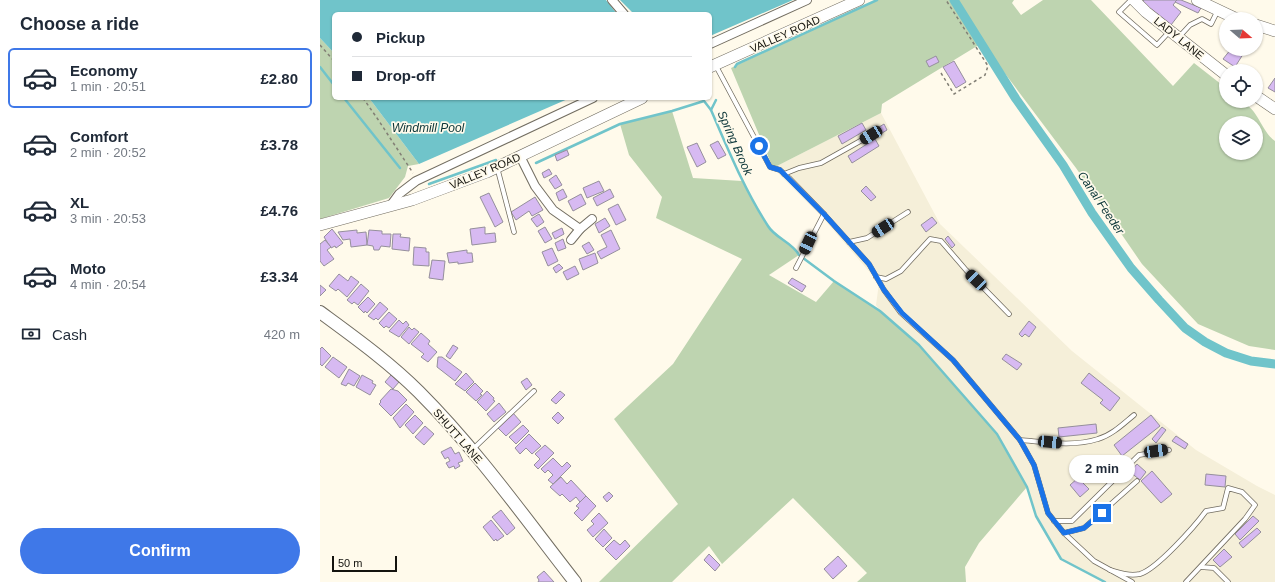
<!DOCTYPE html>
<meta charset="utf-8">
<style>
:root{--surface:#fff;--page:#f6f6f7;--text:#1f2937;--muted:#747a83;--line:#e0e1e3;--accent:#3f78e8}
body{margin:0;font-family:Arial,sans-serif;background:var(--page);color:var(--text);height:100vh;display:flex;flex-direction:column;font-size:15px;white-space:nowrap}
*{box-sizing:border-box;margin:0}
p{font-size:13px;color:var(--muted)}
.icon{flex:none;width:22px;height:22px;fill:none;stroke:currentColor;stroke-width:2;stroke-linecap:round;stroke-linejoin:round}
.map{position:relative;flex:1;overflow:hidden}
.details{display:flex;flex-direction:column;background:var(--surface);width:320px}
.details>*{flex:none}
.top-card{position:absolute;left:12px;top:12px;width:380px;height:88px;border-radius:6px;box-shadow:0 1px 3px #0004;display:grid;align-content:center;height:88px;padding:0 20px;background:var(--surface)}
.needle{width:26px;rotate:109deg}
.fabs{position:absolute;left:899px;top:12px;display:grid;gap:8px}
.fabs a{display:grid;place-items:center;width:44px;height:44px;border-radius:50%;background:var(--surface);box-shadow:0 1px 3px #0004;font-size:20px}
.scale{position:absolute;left:12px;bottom:10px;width:65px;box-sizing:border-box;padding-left:4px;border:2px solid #14130e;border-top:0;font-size:11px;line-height:14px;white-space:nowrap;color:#14130e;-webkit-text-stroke:3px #fffaeb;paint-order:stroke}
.end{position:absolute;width:18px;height:18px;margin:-9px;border:5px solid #1a73e8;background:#fff;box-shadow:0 0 0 2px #fff}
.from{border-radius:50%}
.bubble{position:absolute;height:28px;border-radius:14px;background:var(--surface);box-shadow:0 1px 3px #0004;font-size:13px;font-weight:600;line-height:28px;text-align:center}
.car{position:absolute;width:12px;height:24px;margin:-12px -6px;border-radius:5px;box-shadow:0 0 3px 1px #0007;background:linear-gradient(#222 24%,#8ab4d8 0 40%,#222 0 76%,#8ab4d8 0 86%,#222 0)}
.top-card b{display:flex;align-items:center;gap:14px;height:38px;font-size:15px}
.top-card b+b{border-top:1px solid var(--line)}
.top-card i{width:10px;height:10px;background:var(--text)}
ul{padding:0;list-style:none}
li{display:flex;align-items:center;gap:12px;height:60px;margin:0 8px 6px;padding:0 12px;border:2px solid transparent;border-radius:6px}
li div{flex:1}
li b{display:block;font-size:15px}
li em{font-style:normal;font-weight:600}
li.on{border-color:var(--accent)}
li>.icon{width:36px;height:36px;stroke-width:1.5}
h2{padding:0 20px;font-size:18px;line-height:48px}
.pay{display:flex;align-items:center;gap:10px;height:44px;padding:0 20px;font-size:15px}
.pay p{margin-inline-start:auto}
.action{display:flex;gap:8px;margin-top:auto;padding:8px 20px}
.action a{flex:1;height:46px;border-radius:24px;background:var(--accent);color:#fff;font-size:16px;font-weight:600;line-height:46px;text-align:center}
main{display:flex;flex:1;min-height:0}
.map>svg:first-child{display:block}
.built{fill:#f5efd9}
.green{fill:#bed4b0;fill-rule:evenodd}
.water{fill:#70c4ca}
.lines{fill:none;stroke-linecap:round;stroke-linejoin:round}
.stream{stroke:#70c4ca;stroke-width:2.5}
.canal{stroke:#70c4ca;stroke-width:9}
.building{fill:#d7baf2;stroke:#958f9c}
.service-casing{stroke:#726d61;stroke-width:5.5}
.minor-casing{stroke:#726d61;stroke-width:10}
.tertiary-casing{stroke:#726d61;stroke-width:12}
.secondary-casing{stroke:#726d61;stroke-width:14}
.path{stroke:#827f75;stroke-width:1.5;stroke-dasharray:3 3;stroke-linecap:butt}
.service{stroke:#fff;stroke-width:4}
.minor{stroke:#fff;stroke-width:8}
.tertiary{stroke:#fff;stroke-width:11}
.secondary{stroke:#fff;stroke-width:12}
.route{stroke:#1a73e8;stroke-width:5}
.labels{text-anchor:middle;stroke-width:3.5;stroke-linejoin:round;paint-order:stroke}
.street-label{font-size:11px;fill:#14130e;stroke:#fffaeb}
.water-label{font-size:12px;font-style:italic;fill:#0b3538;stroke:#fffaeb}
</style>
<main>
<section class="details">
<h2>Choose a ride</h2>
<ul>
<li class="on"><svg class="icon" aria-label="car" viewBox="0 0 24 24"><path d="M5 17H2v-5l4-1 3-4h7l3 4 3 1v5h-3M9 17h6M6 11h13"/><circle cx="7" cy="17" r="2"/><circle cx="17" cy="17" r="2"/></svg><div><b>Economy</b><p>1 min · 20:51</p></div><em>£2.80</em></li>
<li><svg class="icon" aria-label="car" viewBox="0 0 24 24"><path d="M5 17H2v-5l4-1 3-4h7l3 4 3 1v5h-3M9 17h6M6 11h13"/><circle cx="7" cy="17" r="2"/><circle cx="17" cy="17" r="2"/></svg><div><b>Comfort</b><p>2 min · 20:52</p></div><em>£3.78</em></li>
<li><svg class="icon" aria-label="car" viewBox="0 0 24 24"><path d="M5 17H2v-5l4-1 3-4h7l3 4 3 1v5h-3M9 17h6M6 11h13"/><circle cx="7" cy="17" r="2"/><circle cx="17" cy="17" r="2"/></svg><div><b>XL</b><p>3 min · 20:53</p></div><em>£4.76</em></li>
<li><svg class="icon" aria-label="car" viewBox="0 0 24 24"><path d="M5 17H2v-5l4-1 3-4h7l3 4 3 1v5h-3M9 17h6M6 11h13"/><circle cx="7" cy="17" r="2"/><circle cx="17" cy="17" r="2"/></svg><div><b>Moto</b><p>4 min · 20:54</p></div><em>£3.34</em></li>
</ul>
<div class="pay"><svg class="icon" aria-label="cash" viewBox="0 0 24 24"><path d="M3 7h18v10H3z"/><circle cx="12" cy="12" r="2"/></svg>Cash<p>420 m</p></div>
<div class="action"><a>Confirm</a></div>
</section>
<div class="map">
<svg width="955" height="582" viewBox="0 0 955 582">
<rect width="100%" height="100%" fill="#fffaeb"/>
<path class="built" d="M561,113L620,224L752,351L876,450L937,486L955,495V582H785L741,559L716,516L707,487L629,380L599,345L560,311L556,305L559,283L503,218L453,168Z"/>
<g class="green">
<path d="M556,0H694L692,3L701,15L723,0H771L853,86L874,63L906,88V101C911,101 918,100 922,102C939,110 941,131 955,141V350L929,346L878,324L822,264L756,168L662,43L562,104L561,113L453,168L411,68ZM906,123H936V153H906Z"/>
<path d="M0,38L14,53V98H49L99,164L88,166L85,177L69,198L0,219Z"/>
<path d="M352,111L373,178L422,181L449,228L476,249L479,255L449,275L496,302L514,281L560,311L599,345L677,434L707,487L659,543L645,567L646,582H537L547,573L473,498L402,564L389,546L352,582H279L358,504L294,419L353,364L422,259L336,218L342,197L309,155L300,124Z"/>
</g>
<g class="water">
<path d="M0,0H286L297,14H14V53L0,38Z"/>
<path d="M300,0H473L390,36V14H314Z"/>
<path d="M49,98H250L99,164Z"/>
</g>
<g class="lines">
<g class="stream">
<path d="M0,67L14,85"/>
<path d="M415,67L417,64L557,0"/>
<path d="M24,98L80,168"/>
<path d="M391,110L396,100"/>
<path d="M216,163L300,124L352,111L384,101L391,110C408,149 424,189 448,226C455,238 472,242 479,255L514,281L560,311L599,345L677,434L707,487L716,516L741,559L785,582"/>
<path d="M109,184L176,160"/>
</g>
<path class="canal" d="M634,0L696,99L743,165L772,213L811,268L839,300L865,328L885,342L906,353L931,361L955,364"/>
</g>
<g class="building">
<path d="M824,0H857L853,5L861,12L851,25L822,2Z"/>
<path d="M857,0H861L881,8L878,13L855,2Z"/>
<path d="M911,49L917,53L920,49L925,51L915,67L903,59Z"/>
<path d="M616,56L619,62L609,67L606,61Z"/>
<path d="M634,61L646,82L636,88L623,67Z"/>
<path d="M955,78V92L948,88Z"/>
<path d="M542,123L546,130L522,144L518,136Z"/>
<path d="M564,124L567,130L559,135L556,129Z"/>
<path d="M555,139L559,146L532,163L528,156Z"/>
<path d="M398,141L406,155L398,159L390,145Z"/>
<path d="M377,143L386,162L377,167L367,147Z"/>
<path d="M247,150L249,155L237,161L235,155Z"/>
<path d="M229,169L232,174L224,178L222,173Z"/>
<path d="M236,175L242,185L235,189L229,180Z"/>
<path d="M279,181L284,191L267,198L263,188Z"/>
<path d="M546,186L556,197L551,201L541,191Z"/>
<path d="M243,189L247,197L239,201L236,193Z"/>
<path d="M290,189L294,197L277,206L273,198Z"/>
<path d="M169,193L183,222L175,227L160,197Z"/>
<path d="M261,194L266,204L253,211L248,201Z"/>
<path d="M215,197L223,210L212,216L209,211L196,220L191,212Z"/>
<path d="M298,204L306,220L296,225L288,209Z"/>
<path d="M219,214L224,222L217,227L211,219Z"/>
<path d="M612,217L617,223L606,232L601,225Z"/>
<path d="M285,218L290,226L279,233L275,224Z"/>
<path d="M165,227V234L175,233L176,242L152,245L150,229Z"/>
<path d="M225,227L232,239L225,243L218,231Z"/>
<path d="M242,228L244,234L235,239L232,233Z"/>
<path d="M12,229L23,243L16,248L15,246L11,248L4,237Z"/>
<path d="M37,230V233L46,232L47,245L31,247L30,239L23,240L18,232Z"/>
<path d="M49,230L62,231V234H71L70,247L61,246L59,250H54L53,246L47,245Z"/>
<path d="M291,230L300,249L281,259L277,252L287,247L281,235Z"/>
<path d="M73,234H81L80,237L90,238L89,251L72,249Z"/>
<path d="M628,236L635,245L632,248L625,239Z"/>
<path d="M243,239L246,248L238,251L235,243Z"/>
<path d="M5,240L11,247L7,250L14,259L4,266L0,261V244Z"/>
<path d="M269,242L274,250L267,254L262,246Z"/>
<path d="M94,247L106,248V252H109V266L93,265Z"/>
<path d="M232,248L238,261L228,266L222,252Z"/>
<path d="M147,250V253H152L153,262L138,264V262L129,263L127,253Z"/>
<path d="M275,253L278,263L263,270L259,259Z"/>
<path d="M112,260L125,261L123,280L109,278Z"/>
<path d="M239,264L243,268L236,273L233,268Z"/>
<path d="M255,266L259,274L247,280L243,272Z"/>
<path d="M19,274L28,281L31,276L39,282L27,297L18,289L16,291L9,286Z"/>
<path d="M472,278L486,286L482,292L468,283Z"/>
<path d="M41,284L49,291L38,305L34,302L32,304L27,300Z"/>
<path d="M0,285L6,290L0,296Z"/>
<path d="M48,297L55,304L47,313L45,311L44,313L38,307Z"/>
<path d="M60,302L68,309L58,320L56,318L54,320L48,316Z"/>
<path d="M69,312L77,319L69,328L66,326L64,328L59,323Z"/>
<path d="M79,320L83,324L86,321L89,325L79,337L69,331Z"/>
<path d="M709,321L716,327L709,337L705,334L702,337L699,334Z"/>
<path d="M89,327L92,330L94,328L99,332L89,344L81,337Z"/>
<path d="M101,333L110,341L108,344L117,352L108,362L101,357L104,354L91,344Z"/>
<path d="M133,345L138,348L130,359L126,356Z"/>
<path d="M2,347L11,356L2,366L0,364V349Z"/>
<path d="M686,354L702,364L697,370L682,359Z"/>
<path d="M13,357L27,367L19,378L5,367Z"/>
<path d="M118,357H122L142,372L135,381L117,367Z"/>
<path d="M29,369L40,376L34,386L28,383L26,386L21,384Z"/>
<path d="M146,373L154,382L145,391L135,384Z"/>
<path d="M769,373L800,398L790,411L780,403L783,400L761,383Z"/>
<path d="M42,375L53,381L52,383L56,385L50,395L36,387Z"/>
<path d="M71,375L79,382L73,389L65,382Z"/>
<path d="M207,378L212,385L206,390L201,382Z"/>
<path d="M155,383L163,391L160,394L162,395L156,401L146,392Z"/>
<path d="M71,389L78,391L87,400L71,416L59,404L61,402L60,401Z"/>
<path d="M167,391L174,398L173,400L175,401L166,411L157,402Z"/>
<path d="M240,391L245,395L236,404L231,400Z"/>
<path d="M179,403L186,412L174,422L167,414Z"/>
<path d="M86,404L94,412L80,428L73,418Z"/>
<path d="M238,412L244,418L238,424L232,418Z"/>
<path d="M193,413L201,422L186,436L178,428Z"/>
<path d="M95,415L103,423L93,434L85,425Z"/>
<path d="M831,415L840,426L802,456L794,445Z"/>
<path d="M776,424L777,433L739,437L738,428Z"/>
<path d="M203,425L209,431L196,444L189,437Z"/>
<path d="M105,426L114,434L104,445L95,437Z"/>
<path d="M842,427L846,430L836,443L832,439Z"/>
<path d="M209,434L221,446L212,454L206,448L200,454L195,448Z"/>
<path d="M856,436L868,444L865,449L852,441Z"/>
<path d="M225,445L234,453L218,469L214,465L220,459L215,454Z"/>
<path d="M131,447L135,454L139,452L143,461L138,463L140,466L135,469L134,466L129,468L126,463L130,461L128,457L125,459L121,452Z"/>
<path d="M233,458L242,467L247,462L251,466L233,484L228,480L233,475L228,470L225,473L221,469Z"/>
<path d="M817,464L826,472L820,480L810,472Z"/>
<path d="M832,471L852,494L841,503L821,481Z"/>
<path d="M886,474L906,476L905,487L885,485Z"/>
<path d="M241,477L247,484L251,480L266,496L260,502L256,497L250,502L242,494L240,496L230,487Z"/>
<path d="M758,478L769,489L760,497L750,485Z"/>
<path d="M289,492L293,496L287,502L283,497Z"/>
<path d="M266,496L276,506L262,521L254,513L259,508L256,506Z"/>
<path d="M181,510L195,528L187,535L172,517Z"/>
<path d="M279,513L288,523L273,537L267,530L274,524L271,521Z"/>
<path d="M933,516L939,521L920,540L915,534Z"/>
<path d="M171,520L184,536L177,541L176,539L174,541L163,527Z"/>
<path d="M937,528L941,532L923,548L919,543Z"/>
<path d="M284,529L292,538L283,547L275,539Z"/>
<path d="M294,540L300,545L305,540L310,546L296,560L285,549Z"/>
<path d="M904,549L912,557L900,567L893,560Z"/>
<path d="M389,554L400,565L395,571L384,560Z"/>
<path d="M518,556L527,566L513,579L504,569Z"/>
<path d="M224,571L234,582H218L219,580L217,577Z"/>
</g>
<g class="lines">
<g class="service-casing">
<g id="service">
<path d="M811,0L799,12L837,45L849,32"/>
<path d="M859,37L870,25L882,19L891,24L898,10"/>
<path d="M396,66L450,167L460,170L469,178L504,214L549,264L564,290L581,313L633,360L700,440C725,442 753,447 778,439C792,435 803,424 814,415"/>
<path d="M177,167L194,232"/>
<path d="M464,174L479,168L501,163L551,135"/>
<path d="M529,242L547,238L588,212"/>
<path d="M476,268L504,214"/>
<path d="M556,277L566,279L581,271L610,239L621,241L646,270L689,314"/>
<path d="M700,440L714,465L728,513L744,533L774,561L812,582"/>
<path d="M153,449L214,391"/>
<path d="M734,521H752L819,455L849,450"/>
<path d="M744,533L764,528L817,481"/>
<path d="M881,567L894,568L908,582"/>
<path d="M790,570C800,573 809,576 820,574C837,569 875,526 886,511L903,508L908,488L922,492L935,505L925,519L866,582"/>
</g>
</g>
<g class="minor-casing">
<g id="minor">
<path d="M292,0L304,14"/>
<path d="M390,44L487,0"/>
<path d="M200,156L215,186L233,210L260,229"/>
<path d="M71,205L79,194L96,181L273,98"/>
<path d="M251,240L260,229L272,219"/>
</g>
</g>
<g class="tertiary-casing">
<g id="tertiary">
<path d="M814,0L826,12L906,75"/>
<path d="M877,0L917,19"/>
<path d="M936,25L955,31"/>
<path d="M390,67L539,0"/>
<path d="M936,96L955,109"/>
<path d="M0,225L92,200L167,172L322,98"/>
</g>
</g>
<g class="secondary-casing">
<path id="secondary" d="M0,312C34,337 69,362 99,392C157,450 205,518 255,582"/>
</g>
<g class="path">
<path d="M0,45L14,61"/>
<path d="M621,73L634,94L665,75L668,66L626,0"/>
<path d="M43,98L57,118L93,173"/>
</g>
<use href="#service" class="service"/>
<use href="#minor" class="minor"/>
<use href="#tertiary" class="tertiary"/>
<use href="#secondary" class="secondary"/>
</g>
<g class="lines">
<path class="route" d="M439,146L450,167L460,170L504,214L549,264L564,290L582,313L633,360L700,440L714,465L728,513L744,533L764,528L782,513"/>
</g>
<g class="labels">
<g class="street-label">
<text transform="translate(465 34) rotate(-24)" y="4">VALLEY ROAD</text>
<text transform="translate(859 38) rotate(39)" y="4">LADY LANE</text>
<text transform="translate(165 171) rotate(-23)" y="4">VALLEY ROAD</text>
<text transform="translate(138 436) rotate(49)" y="4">SHUTT LANE</text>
</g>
<g class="water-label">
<text x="108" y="132">Windmill Pool</text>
<text transform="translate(415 143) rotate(66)" y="4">Spring Brook</text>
<text transform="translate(781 203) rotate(56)" y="4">Canal Feeder</text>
</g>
</g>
</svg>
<div class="fabs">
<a><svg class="needle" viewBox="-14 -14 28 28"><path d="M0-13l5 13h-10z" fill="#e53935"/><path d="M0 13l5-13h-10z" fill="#747a83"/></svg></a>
<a><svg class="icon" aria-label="locate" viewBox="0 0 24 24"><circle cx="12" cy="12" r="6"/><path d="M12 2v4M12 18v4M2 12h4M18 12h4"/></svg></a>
<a><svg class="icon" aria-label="layers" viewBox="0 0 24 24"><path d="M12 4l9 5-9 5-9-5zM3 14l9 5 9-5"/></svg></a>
</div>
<div class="scale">50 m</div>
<i class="end from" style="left:439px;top:146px"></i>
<i class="end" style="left:782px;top:513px"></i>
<div class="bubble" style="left:749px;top:455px;width:66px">2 min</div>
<i class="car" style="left:551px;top:135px;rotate:239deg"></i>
<i class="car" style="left:563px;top:228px;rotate:237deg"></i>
<i class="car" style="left:488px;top:243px;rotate:205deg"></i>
<i class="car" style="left:656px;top:280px;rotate:314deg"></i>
<i class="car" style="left:730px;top:442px;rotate:95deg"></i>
<i class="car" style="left:836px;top:451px;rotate:82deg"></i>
<div class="top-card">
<b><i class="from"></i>Pickup</b>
<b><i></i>Drop-off</b>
</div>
</div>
</main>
